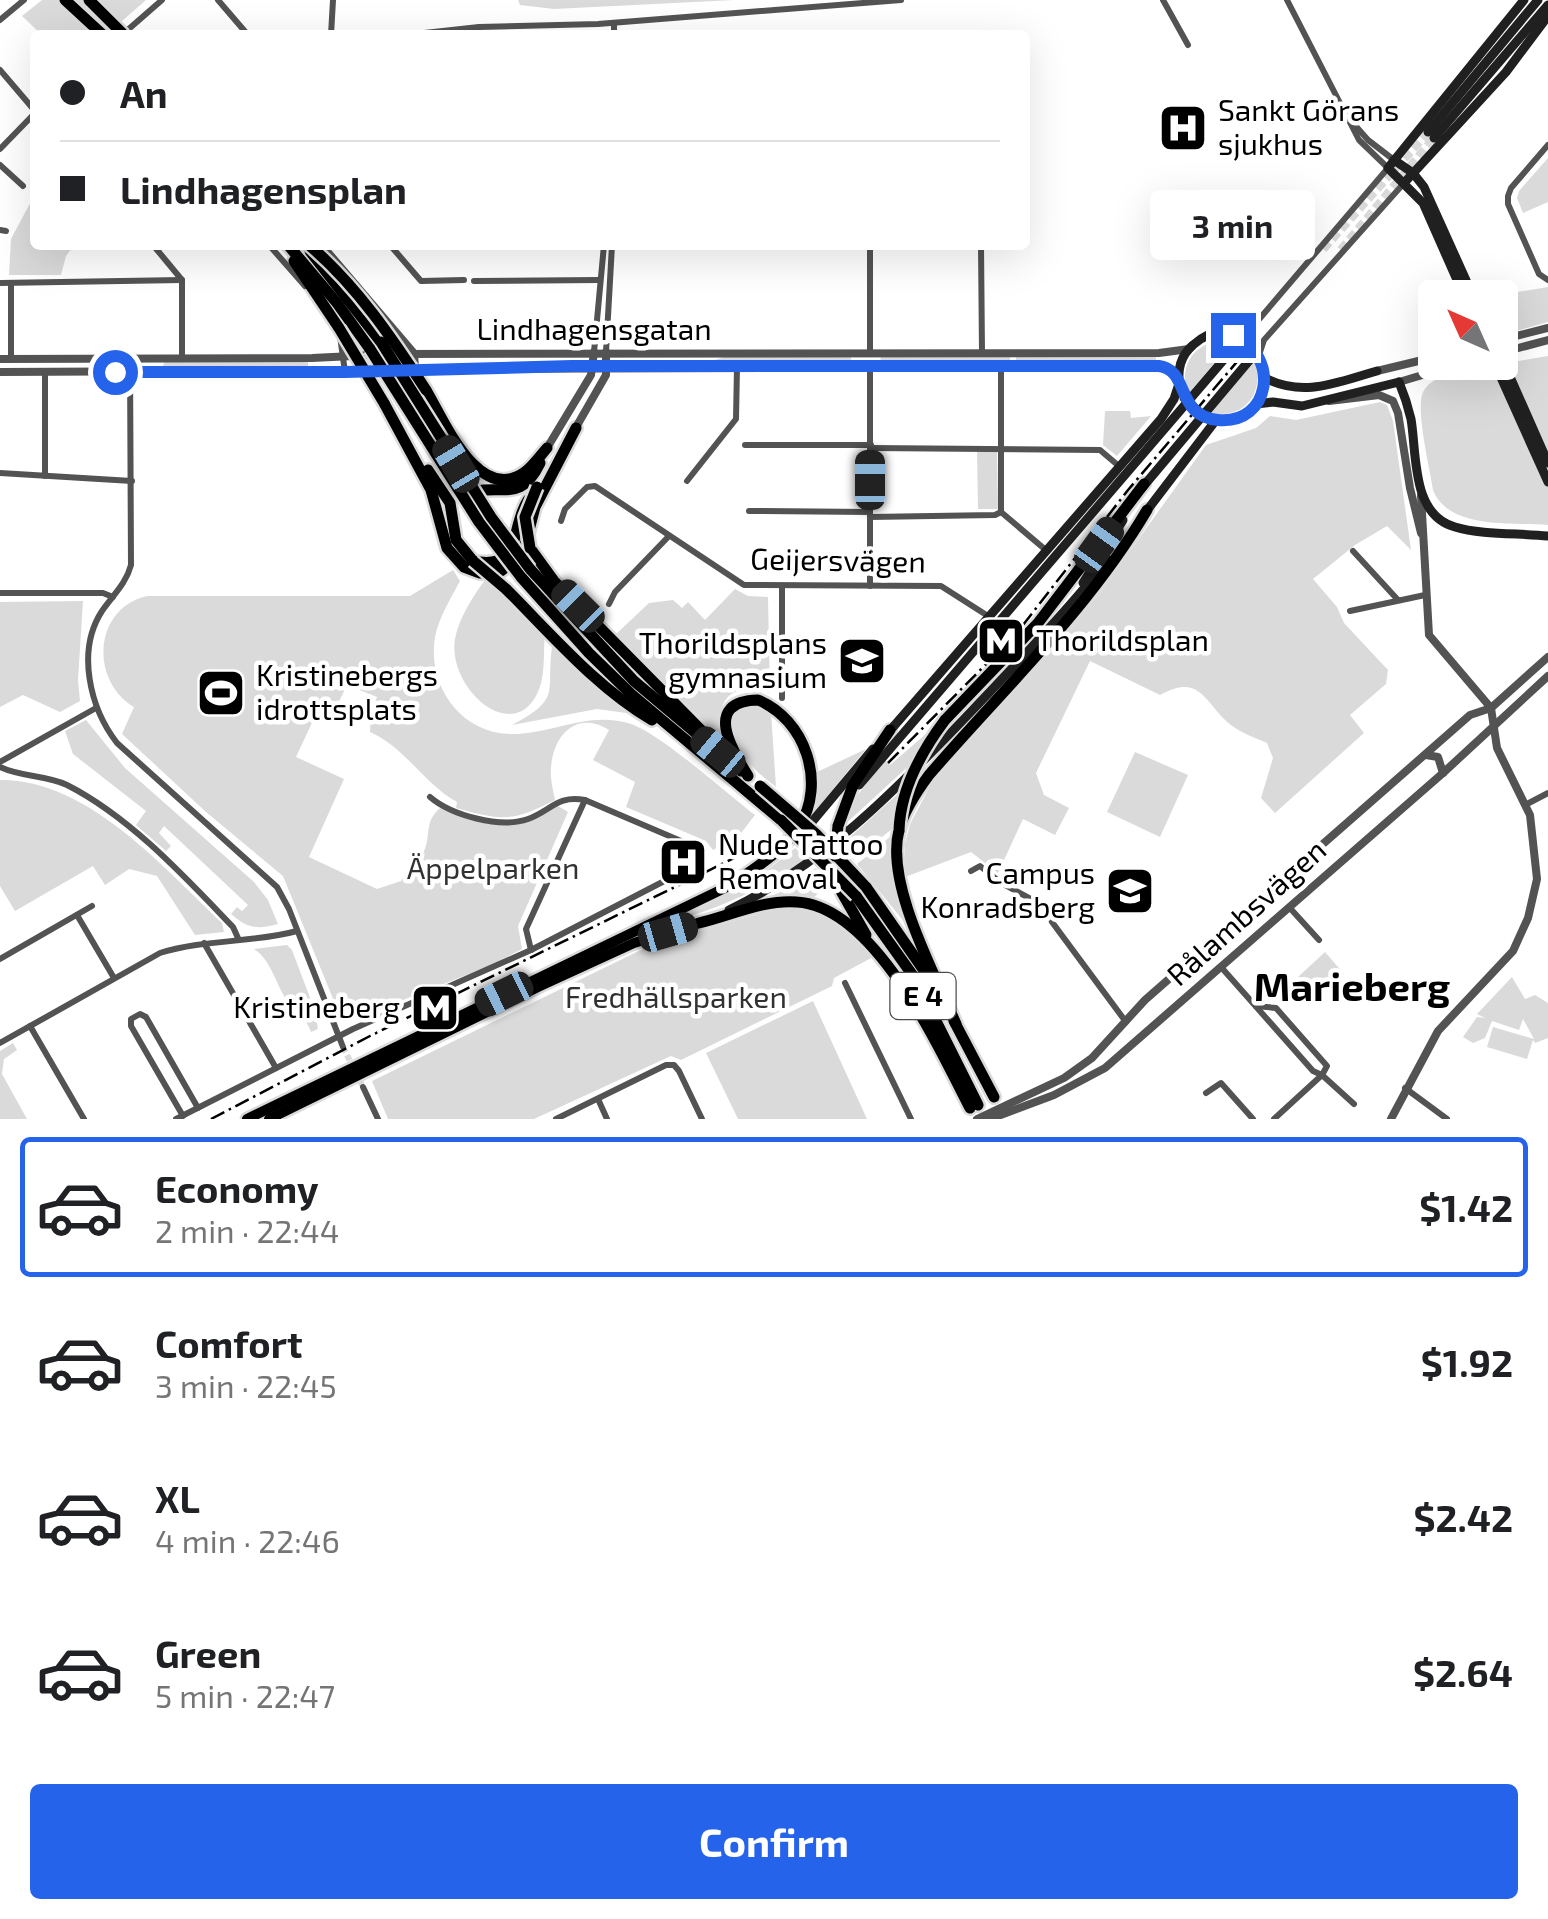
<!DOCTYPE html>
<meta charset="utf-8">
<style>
:root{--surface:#fff;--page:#f6f6f6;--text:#202124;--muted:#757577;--line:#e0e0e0;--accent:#2563eb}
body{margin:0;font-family:"Exo 2",sans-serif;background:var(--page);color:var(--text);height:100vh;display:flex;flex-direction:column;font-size:38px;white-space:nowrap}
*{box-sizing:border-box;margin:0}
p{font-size:32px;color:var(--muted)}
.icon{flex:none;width:55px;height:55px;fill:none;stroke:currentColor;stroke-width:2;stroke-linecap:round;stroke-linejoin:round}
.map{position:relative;height:1119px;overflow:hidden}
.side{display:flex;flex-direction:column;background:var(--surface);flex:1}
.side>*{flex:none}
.banner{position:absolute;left:30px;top:30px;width:1000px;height:220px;border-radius:10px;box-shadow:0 10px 40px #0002;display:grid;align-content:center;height:220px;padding:0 30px;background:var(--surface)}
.needle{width:65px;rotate:315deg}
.buttons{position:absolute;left:1418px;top:280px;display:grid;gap:20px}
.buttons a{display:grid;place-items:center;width:100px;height:100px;border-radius:10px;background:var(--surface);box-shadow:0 10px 40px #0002;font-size:50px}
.end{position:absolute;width:45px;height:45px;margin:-22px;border:12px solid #2563eb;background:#fff;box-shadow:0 0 0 5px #fff}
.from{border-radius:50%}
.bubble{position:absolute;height:70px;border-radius:10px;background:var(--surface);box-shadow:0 10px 40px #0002;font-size:32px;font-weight:700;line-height:70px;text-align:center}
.car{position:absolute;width:30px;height:60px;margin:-30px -15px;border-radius:12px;box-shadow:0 0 8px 2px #0007;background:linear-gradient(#222 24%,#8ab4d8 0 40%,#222 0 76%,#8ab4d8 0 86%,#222 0)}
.banner b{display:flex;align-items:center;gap:35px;height:95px;font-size:38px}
.banner b+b{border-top:2px solid var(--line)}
.banner i{width:25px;height:25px;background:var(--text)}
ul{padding:18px 0 0;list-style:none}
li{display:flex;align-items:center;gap:30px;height:140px;margin:0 20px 15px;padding:0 10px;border:5px solid transparent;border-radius:10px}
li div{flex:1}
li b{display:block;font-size:38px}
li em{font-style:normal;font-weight:700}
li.selected{border-color:var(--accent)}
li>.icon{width:90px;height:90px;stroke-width:1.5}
.button{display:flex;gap:20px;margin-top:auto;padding:20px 30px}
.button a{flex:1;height:115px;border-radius:10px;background:var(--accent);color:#fff;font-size:40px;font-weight:700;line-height:115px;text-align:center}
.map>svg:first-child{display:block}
.green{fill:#dadada}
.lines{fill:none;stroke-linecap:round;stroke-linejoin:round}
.minor-tunnel{stroke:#d9d9d9;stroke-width:6;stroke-dasharray:6 3;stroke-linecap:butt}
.secondary-tunnel{stroke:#d9d9d9;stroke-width:9;stroke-dasharray:9 4.5;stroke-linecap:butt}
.primary-casing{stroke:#dbdbdb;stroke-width:15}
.motorway-casing{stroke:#dbdbdb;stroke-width:16}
.minor{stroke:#535353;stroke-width:6}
.tertiary{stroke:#535353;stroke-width:8}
.secondary{stroke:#202020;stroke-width:9}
.primary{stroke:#000;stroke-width:10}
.motorway{stroke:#000;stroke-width:11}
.rail{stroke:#000;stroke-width:2.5;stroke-dasharray:15 5 2.5 5;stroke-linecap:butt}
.motorway-bridge-casing{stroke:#dbdbdb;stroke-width:16;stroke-linecap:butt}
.secondary-bridge{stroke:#202020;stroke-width:9}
.motorway-bridge{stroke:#000;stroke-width:11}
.route{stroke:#2563eb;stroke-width:12}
.labels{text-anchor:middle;stroke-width:9;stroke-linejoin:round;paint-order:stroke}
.shield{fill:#fff;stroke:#4c4c4c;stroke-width:2.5}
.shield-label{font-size:28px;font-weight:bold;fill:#000}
.poi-label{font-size:30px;fill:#000;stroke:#fff;text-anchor:start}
.street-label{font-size:30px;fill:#000;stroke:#fff}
.park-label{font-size:30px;fill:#313131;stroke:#fff}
.district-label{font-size:40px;font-weight:bold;fill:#000;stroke:#fff}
</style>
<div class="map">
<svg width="1548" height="1119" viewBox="0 0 1548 1119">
<rect width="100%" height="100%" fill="#fff"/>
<g class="green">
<path d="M42,0H146L106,35H42L22,16Z"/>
<path d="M518,0H734L554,9L520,5Z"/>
<path d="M1548,158V202L1523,213L1517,198L1519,191Z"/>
<path d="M35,194V245H74L66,256L61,275H9L11,239Z"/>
<path d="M1548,287V322L1505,334L1500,324V298L1487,297Z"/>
<path d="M1222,340L1233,341L1188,394C1178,366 1193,344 1222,340Z"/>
<path d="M727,356H851V363H631V361H712Z"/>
<path d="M881,356H1010V363H880Z"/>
<path d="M1016,356H1156V362L1016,363Z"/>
<path d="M1548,356V525C1512,522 1449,530 1433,490C1430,469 1415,409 1423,392C1429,381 1439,378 1449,373Z"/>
<path d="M1255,360C1265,392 1245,420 1210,413Z"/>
<path d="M164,362H308V368H163Z"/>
<path d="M1380,402L1387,405L1393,421L1411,550L1387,526L1355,545L1313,579L1337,607L1344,623L1388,670L1386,684L1350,715L1364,733L1275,813L1261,798L1273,758L1267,743C1256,738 1241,733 1231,725C1204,703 1201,672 1160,695L1090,661L1036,773L1044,795L1069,808L1055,835L1023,819L998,873L971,852L905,877V843L910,824L936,775L1063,638L1102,590L1206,445L1256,428L1270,416L1296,420Z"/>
<path d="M1105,411H1130L1131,418L1151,416L1117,456L1103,445Z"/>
<path d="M977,452H997L998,509H978Z"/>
<path d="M453,570L460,581C451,598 439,617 435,637C427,684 459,732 509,734C552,735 588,710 631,724C661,734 726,793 755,815L741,833L713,850L706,841L626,807L635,782L593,760L609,730C577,710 553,735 551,768C550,779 553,790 555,800C512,822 503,821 456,808L457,802C424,784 405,747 370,732L371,713L377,697L347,685L331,718L317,712L296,757L344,779L309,857L377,889L401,881L413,858L422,855C433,837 422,824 440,808C489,830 511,830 558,806L568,812L518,926L522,949L489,966L355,1019L336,1006L283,876L206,812L122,734L134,707C89,680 94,608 147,596H410Z"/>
<path d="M487,577L545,633C543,652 546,677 537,694C512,745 447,688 455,639C459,617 474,595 487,577Z"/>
<path d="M735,589L748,596L768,597L770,693C730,683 719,696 718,735L614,636L649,603L673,600L682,608L688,602L705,620Z"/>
<path d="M83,601L78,680L80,701L60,712L23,695L0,707V602Z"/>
<path d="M553,641L634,714L597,709L512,725C565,697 544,692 553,641Z"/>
<path d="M754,704L771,713L776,787C749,765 733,755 731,719L741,708Z"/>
<path d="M86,720L125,768L254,882L268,900L278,924C257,930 247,928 231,914L237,907L242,911L248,905L164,826L159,833L171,846L166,851L136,825L146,811L73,754L65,731Z"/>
<path d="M934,727L913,762L841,828L852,803L884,759L890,765Z"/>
<path d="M866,749L812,815L809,814L815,773Z"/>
<path d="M1135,752L1188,775L1160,837L1107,812Z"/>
<path d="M0,780C87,779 163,867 222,923L224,932L195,935L157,876L129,869L105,885L93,866L15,911L0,886Z"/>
<path d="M901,791L892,829L853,860L840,846Z"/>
<path d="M891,836L890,867L906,924L857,864Z"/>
<path d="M795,848L806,858C761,892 713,910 660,926C708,903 755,883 795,848Z"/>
<path d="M816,868L828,884L812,899L796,896L768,899Z"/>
<path d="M785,906C824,906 849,930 873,957L834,978L832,986L681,1060L671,1056L534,1119H388L372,1081L649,946Z"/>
<path d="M287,945L292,950L315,1011L318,1029L311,1032C306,1017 294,1012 286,999C275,982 271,960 254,949Z"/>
<path d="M1325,952L1344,974L1329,989L1322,983L1311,991L1298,977Z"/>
<path d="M1512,977L1525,999L1535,995L1548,1003V1038L1535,1043L1533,1040L1527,1059L1487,1047L1493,1027L1534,1039L1523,1019L1519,1030L1492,1021L1485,1038L1473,1043L1463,1037L1477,1017L1485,1018L1477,1014Z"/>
<path d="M813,1001L867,1119H738L706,1053Z"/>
<path d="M13,1043L17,1050L4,1059L2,1074L27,1119H0V1051Z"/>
</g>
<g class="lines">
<g class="minor-tunnel">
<path d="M1038,903L1052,922"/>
<path d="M343,1047L363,1087"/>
</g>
<g class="secondary-tunnel">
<path d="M1323,249L1428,132"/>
<path d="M1341,250L1434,138"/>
</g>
<g class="primary-casing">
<g id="primary">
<path d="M247,1119L733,884"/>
<path d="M269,1119L538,987L634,943L699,923"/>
</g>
</g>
<g class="motorway-casing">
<g id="motorway">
<path d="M65,0L103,35"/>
<path d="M288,245L337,303L370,349"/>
<path d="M310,251L381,342"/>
<path d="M294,261L339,328"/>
<path d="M426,390C444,420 479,506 525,472C533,466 540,456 547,448"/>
<path d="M384,403L431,490L447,548L464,567L480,573L501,571L523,553L535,507L576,428"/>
<path d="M428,470L450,503L456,540L473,561C524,571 509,529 528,500"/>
<path d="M467,494C500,481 519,506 540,463"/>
<path d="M530,548L554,581L704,733"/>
<path d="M530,569L634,681L741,771"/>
<path d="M521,577L589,653L631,694L781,820"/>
<path d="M506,589C551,634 597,688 652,720"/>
<path d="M945,720L1038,623L1144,484"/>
<path d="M838,826L853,785L890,730"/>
<path d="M733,884C756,867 783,851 799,827C827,783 805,719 758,700C702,701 732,750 748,776"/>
<path d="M866,887L930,979"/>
<path d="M841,891L866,935"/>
<path d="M856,896L914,977L978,1105"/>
<path d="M699,923C729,916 765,899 797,902C875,907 938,1046 970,1108"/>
<path d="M954,1021L994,1097"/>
<path d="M956,1024C935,974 885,884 899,830C904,811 917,791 929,775C1004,688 1088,610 1147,510"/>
</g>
</g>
<g class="minor">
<path d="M218,0L248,35"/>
<path d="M1163,0L1188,45"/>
<path d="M0,20L24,0"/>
<path d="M123,34L162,0"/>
<path d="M331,35L333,0"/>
<path d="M406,35L479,27L598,24L901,0"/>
<path d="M614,35V23"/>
<path d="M0,70L35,111"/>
<path d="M1353,123L1368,140L1394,160"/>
<path d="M1548,145L1511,188L1508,196V204L1539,274L1548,280"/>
<path d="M0,149L35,113"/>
<path d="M0,165L23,186"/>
<path d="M0,230L6,231"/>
<path d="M153,245L182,280V358"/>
<path d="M269,245L305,286"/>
<path d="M323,245L415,353L416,369"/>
<path d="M390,245L421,281L464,280"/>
<path d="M870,245V352"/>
<path d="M981,245L982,352"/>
<path d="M474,281L599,280"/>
<path d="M0,283L182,280"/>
<path d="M340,336L345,372"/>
<path d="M1237,337L1255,324L1388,168L1359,140L1287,0"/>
<path d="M594,352L604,245"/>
<path d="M606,352L612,245"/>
<path d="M1259,355L1264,340L1405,182"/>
<path d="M11,359V283"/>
<path d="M130,359L131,565C126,584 113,595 102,611C76,651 90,708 117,743L277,887L289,909L343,1047"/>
<path d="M870,367V586"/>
<path d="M1001,367V512L1047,551"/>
<path d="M45,372V476"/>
<path d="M745,445H871"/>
<path d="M871,448L1100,450L1120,467"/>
<path d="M0,473L132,481"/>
<path d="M687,481L736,419L737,367"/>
<path d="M749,511L870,512"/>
<path d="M870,517L995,515L1001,512"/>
<path d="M561,521L565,509L587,487L595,486L744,585L941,586L988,616"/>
<path d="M1353,551L1398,600"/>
<path d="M782,586V698"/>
<path d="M0,593H103L113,597"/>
<path d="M609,604L615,592L669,536"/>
<path d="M1350,611L1425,595"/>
<path d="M0,762L96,708"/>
<path d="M0,767C20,777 46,775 67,785C130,817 184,876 233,927L238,938"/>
<path d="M1527,804L1548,793"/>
<path d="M971,871L980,866L1000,882L1038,903"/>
<path d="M1289,907L1319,940"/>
<path d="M77,915L114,978"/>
<path d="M1052,922L1126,1022"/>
<path d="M204,943L276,1068"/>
<path d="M531,950L526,929L585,800"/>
<path d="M0,959L92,906"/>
<path d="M1221,967L1313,1071L1322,1075L1354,1104"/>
<path d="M845,983L911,1119"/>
<path d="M1256,1006L1276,1008L1327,1066L1322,1075"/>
<path d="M30,1026L84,1119"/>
<path d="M0,1043L160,953C205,939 253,943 297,931"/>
<path d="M363,1087L378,1119"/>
<path d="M1405,1088L1447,1119"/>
<path d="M1206,1093L1221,1083L1253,1119"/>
<path d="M598,1099L607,1119"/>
<path d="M183,1116L131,1026V1019L140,1014L146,1017L198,1108"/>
<path d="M176,1119L353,1029L531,950L703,861L695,847L585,800C557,795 552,810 528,819C500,829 451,815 430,797"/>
<path d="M556,1119L666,1065H674L679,1071L702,1119"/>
<path d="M1274,1119L1322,1075"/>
</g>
<g class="tertiary">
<path d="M1500,340L1548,328"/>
<path d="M1500,353L1548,340"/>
<path d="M398,354L1159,353L1189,349"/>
<path d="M0,359L312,358L374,355"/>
<path d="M412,369L1153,367L1171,369L1178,377"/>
<path d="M1377,371L1435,357"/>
<path d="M0,372L383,370"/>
<path d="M1399,382L1466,362"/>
<path d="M1329,401L1379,395L1393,401L1398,413L1410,488L1421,533"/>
<path d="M575,429L606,375V352"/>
<path d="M547,448L591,375L594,352"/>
<path d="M1426,755L1438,757L1443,773"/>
<path d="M977,1119L1064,1078L1092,1058L1145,1000L1470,715L1491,708L1548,657"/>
<path d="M990,1119L1054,1095L1105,1068L1443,773L1548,676"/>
<path d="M1391,1119L1438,1031L1513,951L1528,918L1537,879L1530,815L1497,748L1491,708L1429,635L1421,496"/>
</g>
<g class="secondary">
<path d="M1428,132L1538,0"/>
<path d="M1434,138L1548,5"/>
<path d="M1394,160L1413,173L1424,187L1474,298"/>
<path d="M1405,182L1506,72L1548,16"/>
<path d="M1465,298L1423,203L1388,168L1524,0"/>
<path d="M1500,354L1548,463"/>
<path d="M1494,362L1548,482"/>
<path d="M1265,378C1304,398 1337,382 1377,371"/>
<path d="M1399,382C1404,394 1408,406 1411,419C1417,454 1411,515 1455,527C1481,535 1520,533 1548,536"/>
<path d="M1180,388C1177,372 1180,356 1193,345C1256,289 1305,431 1212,419"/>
<path d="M1256,404L1273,402L1302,406L1399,382"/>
<path d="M1141,489L1253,356"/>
<path d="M1145,513L1216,420"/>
<path d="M1083,583L1123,520"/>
<path d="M887,734L1161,419L1174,399L1179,384"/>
<path d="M859,785L1238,343"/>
<path d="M806,829L873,749"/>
<path d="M729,910C821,866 894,792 964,719C1014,667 1063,615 1108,560"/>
</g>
<use href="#primary" class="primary"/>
<use href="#motorway" class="motorway"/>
<g class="rail">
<path d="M888,763L1016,634L1128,490L1247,350"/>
<path d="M211,1119L370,1036L769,841"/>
</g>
<g class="motorway-bridge-casing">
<g id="motorway-bridge">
<path d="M89,0L124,35"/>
<path d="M309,245C357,286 392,338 426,390"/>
<path d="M339,328L384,403"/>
<path d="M381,342L491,517L530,569"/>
<path d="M370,349L479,522L521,577"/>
<path d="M530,548L525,517L537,487"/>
<path d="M473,561L506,589"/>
<path d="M760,786L817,835L866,887"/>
<path d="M781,820L856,896"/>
<path d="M899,831C900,790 921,752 945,720"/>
<path d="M835,856L838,826"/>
</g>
</g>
<path class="secondary-bridge" d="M1184,398L1205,417"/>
<use href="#motorway-bridge" class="motorway-bridge"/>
</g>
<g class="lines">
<path class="route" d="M115,372H345L572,366H1159C1190,370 1175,416 1218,420C1271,425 1281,355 1233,335"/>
</g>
<defs>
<g id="hospital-square" transform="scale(2.5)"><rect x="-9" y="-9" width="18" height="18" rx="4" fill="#000" stroke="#fff"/><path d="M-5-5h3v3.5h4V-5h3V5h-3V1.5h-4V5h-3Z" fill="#fff"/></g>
<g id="metro-square" transform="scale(2.5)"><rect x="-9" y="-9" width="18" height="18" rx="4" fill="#000" stroke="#fff"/><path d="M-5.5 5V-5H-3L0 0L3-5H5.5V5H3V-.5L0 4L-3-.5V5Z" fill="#fff"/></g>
<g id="school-square" transform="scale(2.5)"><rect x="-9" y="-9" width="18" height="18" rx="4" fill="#000" stroke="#fff"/><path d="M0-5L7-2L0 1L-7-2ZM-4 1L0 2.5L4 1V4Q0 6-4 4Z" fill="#fff"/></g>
<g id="stadium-square" transform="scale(2.5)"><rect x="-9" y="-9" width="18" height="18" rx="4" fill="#000" stroke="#fff"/><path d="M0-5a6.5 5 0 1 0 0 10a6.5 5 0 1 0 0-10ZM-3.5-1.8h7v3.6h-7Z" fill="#fff"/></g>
<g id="university-square" transform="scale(2.5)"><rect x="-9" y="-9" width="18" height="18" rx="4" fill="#000" stroke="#fff"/><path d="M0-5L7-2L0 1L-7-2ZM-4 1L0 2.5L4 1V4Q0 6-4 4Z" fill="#fff"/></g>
</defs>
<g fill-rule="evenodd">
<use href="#hospital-square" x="1183" y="128"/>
<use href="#metro-square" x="1001" y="641"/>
<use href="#school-square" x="862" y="661"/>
<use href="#stadium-square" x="221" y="693"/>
<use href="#hospital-square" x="683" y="862"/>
<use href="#university-square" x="1130" y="891"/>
<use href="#metro-square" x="435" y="1008"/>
</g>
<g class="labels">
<rect class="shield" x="890.5" y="973" width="65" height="46" rx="8"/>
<g class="shield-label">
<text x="923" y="1006">E 4</text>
</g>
<g class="poi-label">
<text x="1218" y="121">Sankt Görans<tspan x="1218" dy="34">sjukhus</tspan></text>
<text x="1036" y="651">Thorildsplan</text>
<text x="827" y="654" text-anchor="end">Thorildsplans<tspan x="827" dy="34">gymnasium</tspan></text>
<text x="256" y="686">Kristinebergs<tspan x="256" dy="34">idrottsplats</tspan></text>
<text x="718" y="855">Nude Tattoo<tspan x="718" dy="34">Removal</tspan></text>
<text x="1095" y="884" text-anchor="end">Campus<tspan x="1095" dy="34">Konradsberg</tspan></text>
<text x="400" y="1018" text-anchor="end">Kristineberg</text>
</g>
<g class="street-label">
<text x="594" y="340">Lindhagensgatan</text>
<text transform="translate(838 561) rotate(1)" y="10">Geijersvägen</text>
<text transform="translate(1247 913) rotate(-42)" y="10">Rålambsvägen</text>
</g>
<g class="park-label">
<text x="493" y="879">Äppelparken</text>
<text x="676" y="1008">Fredhällsparken</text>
</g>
<g class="district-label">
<text x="1352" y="1001">Marieberg</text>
</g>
</g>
</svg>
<div class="buttons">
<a><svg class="needle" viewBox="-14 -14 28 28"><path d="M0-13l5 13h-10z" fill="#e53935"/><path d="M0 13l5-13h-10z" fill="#757577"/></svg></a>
</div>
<i class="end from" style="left:115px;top:372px"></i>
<i class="end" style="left:1233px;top:335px"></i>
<div class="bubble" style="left:1150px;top:190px;width:165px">3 min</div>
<i class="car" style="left:456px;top:464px;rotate:329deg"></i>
<i class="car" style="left:870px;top:480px;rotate:0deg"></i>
<i class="car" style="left:1099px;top:545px;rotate:36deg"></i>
<i class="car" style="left:578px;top:606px;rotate:315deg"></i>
<i class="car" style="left:718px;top:752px;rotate:310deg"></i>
<i class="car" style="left:668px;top:932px;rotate:74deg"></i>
<i class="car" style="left:504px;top:994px;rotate:244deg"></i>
<div class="banner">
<b><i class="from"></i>An</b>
<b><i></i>Lindhagensplan</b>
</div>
</div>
<section class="side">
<ul>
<li class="selected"><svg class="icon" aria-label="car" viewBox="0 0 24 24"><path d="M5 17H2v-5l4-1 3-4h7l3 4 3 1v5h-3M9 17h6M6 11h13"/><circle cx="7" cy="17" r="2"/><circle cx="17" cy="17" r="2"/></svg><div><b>Economy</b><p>2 min · 22:44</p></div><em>$1.42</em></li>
<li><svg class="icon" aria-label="car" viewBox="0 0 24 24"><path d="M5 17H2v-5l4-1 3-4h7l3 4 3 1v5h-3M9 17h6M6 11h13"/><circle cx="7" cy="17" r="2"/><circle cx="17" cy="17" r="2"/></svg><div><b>Comfort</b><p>3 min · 22:45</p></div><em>$1.92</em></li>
<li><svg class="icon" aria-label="car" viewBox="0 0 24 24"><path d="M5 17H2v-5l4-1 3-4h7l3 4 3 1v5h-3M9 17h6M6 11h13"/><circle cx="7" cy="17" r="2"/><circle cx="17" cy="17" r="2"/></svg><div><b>XL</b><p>4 min · 22:46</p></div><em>$2.42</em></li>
<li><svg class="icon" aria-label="car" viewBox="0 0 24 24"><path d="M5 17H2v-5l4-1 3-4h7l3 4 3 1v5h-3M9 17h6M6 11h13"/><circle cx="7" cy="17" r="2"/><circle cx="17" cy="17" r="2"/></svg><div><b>Green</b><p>5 min · 22:47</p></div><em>$2.64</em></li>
</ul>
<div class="button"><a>Confirm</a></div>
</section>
